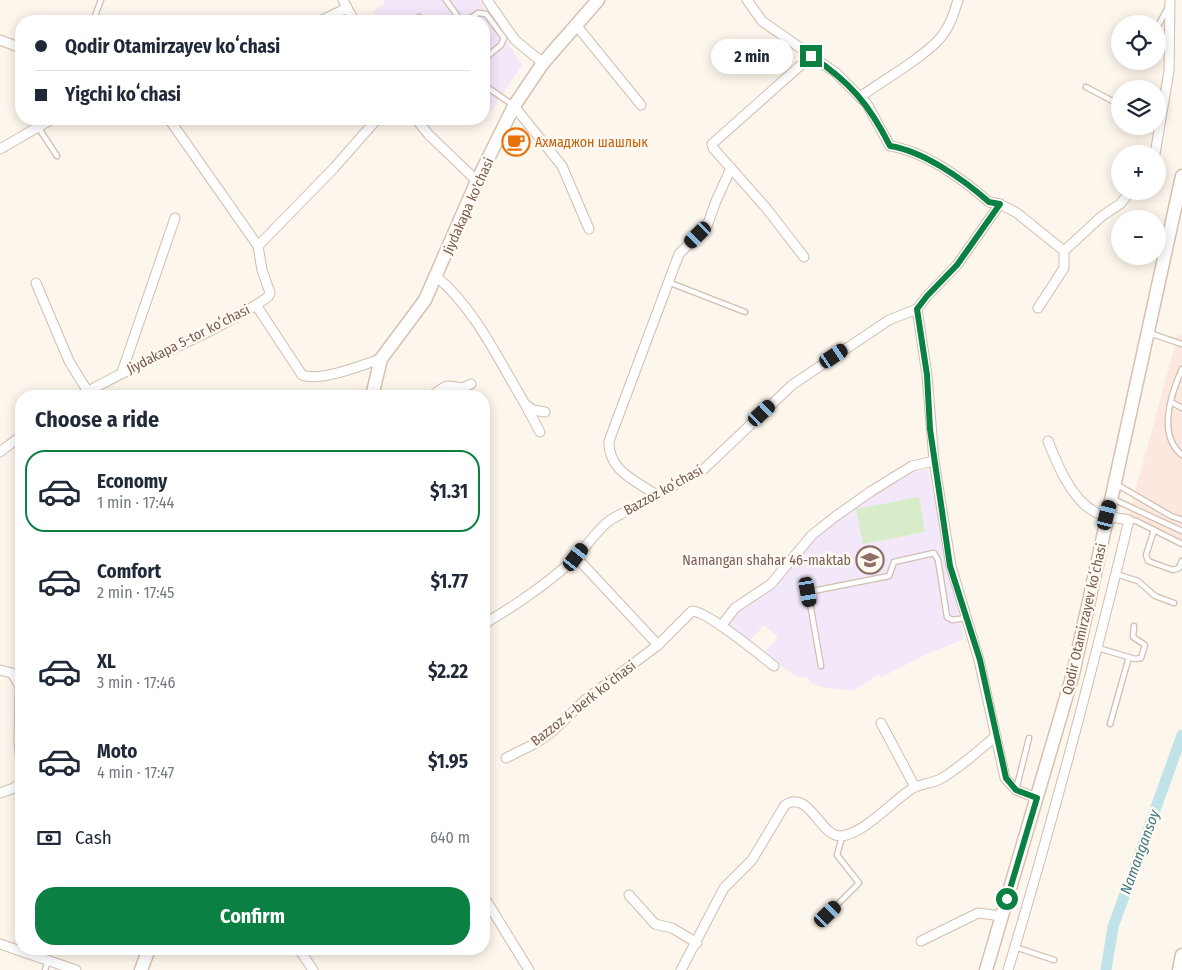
<!DOCTYPE html>
<meta charset="utf-8">
<style>
:root{--surface:#fff;--page:#f6f6f7;--text:#1f2937;--muted:#747a83;--line:#e0e1e3;--accent:#0b8043}
body{margin:0;font-family:"Fira Sans Condensed",sans-serif;background:var(--page);color:var(--text);height:100vh;display:flex;flex-direction:column;font-size:19px;white-space:nowrap}
*{box-sizing:border-box;margin:0}
p{font-size:16px;color:var(--muted)}
.icon{flex:none;width:28px;height:28px;fill:none;stroke:currentColor;stroke-width:2;stroke-linecap:round;stroke-linejoin:round}
.map{position:relative;flex:1;overflow:hidden}
.side{position:absolute;left:15px;top:390px;width:475px;height:565px;display:flex;flex-direction:column;background:var(--surface);border-radius:20px;box-shadow:0 2px 12px #0003}
.side>*{flex:none}
.banner{position:absolute;left:15px;top:15px;width:475px;height:110px;border-radius:20px;box-shadow:0 2px 12px #0003;display:grid;align-content:center;height:110px;padding:0 20px;background:var(--surface)}
.fabs{position:absolute;left:1111px;top:15px;display:grid;gap:10px}
.fabs a{display:grid;place-items:center;width:55px;height:55px;border-radius:50%;background:var(--surface);box-shadow:0 2px 12px #0003;font-size:25px}
.end{position:absolute;width:22px;height:22px;margin:-11px;border:6px solid #0b8043;background:#fff;box-shadow:0 0 0 2px #fff}
.from{border-radius:50%}
.bubble{position:absolute;height:35px;border-radius:18px;background:var(--surface);box-shadow:0 2px 12px #0003;font-size:16px;font-weight:700;line-height:35px;text-align:center}
.car{position:absolute;width:15px;height:30px;margin:-15px -8px;border-radius:6px;box-shadow:0 0 4px 1px #0007;background:linear-gradient(#222 24%,#8ab4d8 0 40%,#222 0 76%,#8ab4d8 0 86%,#222 0)}
.banner b{display:flex;align-items:center;gap:18px;height:48px;font-size:19px}
.banner b+b{border-top:1px solid var(--line)}
.banner i{width:12px;height:12px;background:var(--text)}
ul{padding:0;list-style:none}
li{display:flex;align-items:center;gap:15px;height:82px;margin:0 10px 8px;padding:0 10px;border:2px solid transparent;border-radius:20px}
li div{flex:1}
li b{display:block;font-size:19px}
li em{font-style:normal;font-weight:700}
li.selected{border-color:var(--accent)}
li>.icon{width:45px;height:45px;stroke-width:1.5}
h2{padding:0 20px;font-size:22px;line-height:60px}
.pay{display:flex;align-items:center;gap:12px;height:55px;padding:0 20px;font-size:19px}
.pay p{margin-inline-start:auto}
.primary-button{display:flex;gap:10px;margin-top:auto;padding:10px 20px}
.primary-button a{flex:1;height:58px;border-radius:20px;background:var(--accent);color:#fff;font-size:20px;font-weight:700;line-height:58px;text-align:center}
.map>svg:first-child{display:block}
.commercial{fill:#fde8e0}
.education{fill:#f3e8fa}
.green{fill:#d8ecc9}
.lines{fill:none;stroke-linecap:round;stroke-linejoin:round}
.canal{stroke:#bfe3e8;stroke-width:11}
.lane-casing{stroke:#d1beb0;stroke-width:7}
.street-casing{stroke:#d1beb0;stroke-width:11}
.secondary-casing{stroke:#d6c0b0;stroke-width:15}
.lane{stroke:#fff;stroke-width:4.5}
.street{stroke:#fff;stroke-width:9}
.secondary{stroke:#fff;stroke-width:12}
.route{stroke:#0b8043;stroke-width:6}
.labels{text-anchor:middle;stroke-width:5;stroke-linejoin:round;paint-order:stroke}
.food-label{font-size:14px;fill:#c56008;stroke:#fffaf3;text-anchor:start}
.street-label{font-size:14px;fill:#7a5c4d;stroke:#fffaf3}
.education-label{font-size:14px;fill:#785e54;stroke:#fffaf3;text-anchor:end}
.water-label{font-size:15px;font-style:italic;fill:#437c86;stroke:#fffaf3}
</style>
<div class="map">
<svg width="1182" height="970" viewBox="0 0 1182 970">
<rect width="100%" height="100%" fill="#fdf6ec"/>
<path class="commercial" d="M1178,334L1182,335V540L1129,515Z"/>
<g class="education">
<path d="M383,0H479L522,65L489,114L484,110V21H380L373,12L385,3Z"/>
<path d="M928,469L964,639L923,656L882,677L879,674L853,691L821,687L811,683L808,677L798,678L764,653L778,637L764,625L749,642L725,625L738,609L773,584L814,535L871,496L914,472Z"/>
</g>
<path class="green" d="M919,497L925,532L863,544L856,509Z"/>
<g class="lines">
<path class="canal" d="M1106,970L1113,927L1182,735"/>
<g class="lane-casing">
<g id="lane">
<path d="M446,0L461,21"/>
<path d="M419,17L422,21"/>
<path d="M93,21L101,0"/>
<path d="M466,21L478,13L486,14L504,38L501,45L484,59"/>
<path d="M1158,26L1167,9"/>
<path d="M484,85L513,105"/>
<path d="M1086,87L1120,105"/>
<path d="M38,127L57,156"/>
<path d="M668,282L745,312"/>
<path d="M1149,333L1182,344"/>
<path d="M1182,369C1171,394 1157,435 1182,455"/>
<path d="M1171,402L1182,408"/>
<path d="M1116,484L1171,516L1182,520"/>
<path d="M1113,499L1182,531"/>
<path d="M1129,520L1136,521L1182,544"/>
<path d="M1154,530L1146,555L1148,561L1173,570L1179,568L1182,561"/>
<path d="M1116,574L1138,581L1155,596L1174,603"/>
<path d="M1098,648L1135,659L1141,658L1145,645L1133,637L1134,626"/>
<path d="M821,666L808,592L889,576L894,562L934,553L938,560L947,617L952,620L966,618"/>
<path d="M1110,724L1129,657"/>
<path d="M1016,790L1029,738"/>
<path d="M828,914L859,883L837,855L842,837"/>
<path d="M1015,947L1054,960"/>
<path d="M45,970L48,961"/>
</g>
</g>
<g class="street-casing">
<g id="street">
<path d="M343,0L354,21"/>
<path d="M487,0L515,40L543,63"/>
<path d="M747,0L762,21L836,73L867,104L890,146C924,151 963,179 989,202L1000,204L957,265L927,296L917,309"/>
<path d="M320,21L347,8"/>
<path d="M576,25L641,105"/>
<path d="M0,40L21,48"/>
<path d="M860,97C882,81 926,56 942,36C951,24 954,13 958,0"/>
<path d="M514,106L562,166L589,229"/>
<path d="M169,119L258,246L262,270L270,293L268,297L256,305"/>
<path d="M416,119L429,135L477,181"/>
<path d="M0,149L52,119"/>
<path d="M1155,154L1169,71L1170,0"/>
<path d="M1000,204L1017,213L1064,251L1102,216L1120,204L1131,191"/>
<path d="M258,246L334,168L377,119"/>
<path d="M804,257L767,209L713,148L712,144L811,56"/>
<path d="M437,277C476,310 499,361 525,404L533,410L545,412"/>
<path d="M36,283L69,361L88,392"/>
<path d="M1038,308L1064,268V251"/>
<path d="M917,309L927,375L934,461L951,566L979,660L1005,778L1016,790L1037,798"/>
<path d="M122,372L175,218"/>
<path d="M80,396C137,362 201,340 256,305L302,375C322,382 361,365 381,359"/>
<path d="M432,396C446,385 445,384 462,388L471,384"/>
<path d="M526,406L540,432"/>
<path d="M0,452L21,436"/>
<path d="M655,494C634,480 608,470 609,441L679,254L707,226L716,201L731,168"/>
<path d="M576,557L658,645"/>
<path d="M484,624C516,605 549,583 576,557C588,545 596,531 610,520L704,469L792,385L889,320L917,309"/>
<path d="M721,626L735,608L771,584L812,535L836,516L870,492L912,466L934,461"/>
<path d="M0,670L12,673L20,686L19,742L21,762"/>
<path d="M881,723L915,787"/>
<path d="M506,758L536,743L553,731L585,700L658,645L692,611C707,611 760,655 774,666"/>
<path d="M0,793L14,788L21,782"/>
<path d="M629,895L655,924L672,928L697,943"/>
<path d="M484,897L529,970"/>
<path d="M921,941L978,913L1002,916"/>
<path d="M0,944L76,970"/>
<path d="M299,949L313,970"/>
<path d="M681,970L724,888L752,860L785,805C809,789 820,836 840,836C864,835 893,800 913,788C922,783 933,784 942,778C961,767 979,750 996,736"/>
<path d="M1008,970C1053,821 1092,672 1129,520C1119,518 1104,517 1095,512C1071,499 1057,464 1048,441"/>
</g>
</g>
<g class="secondary-casing">
<g id="secondary">
<path d="M372,396L381,359L425,300L477,181L514,106L543,63L598,0"/>
<path d="M141,970L149,949"/>
<path d="M986,970L1073,674L1182,176"/>
<path d="M1179,970L1182,955"/>
</g>
</g>
<use href="#lane" class="lane"/>
<use href="#street" class="street"/>
<use href="#secondary" class="secondary"/>
</g>
<g class="lines">
<path class="route" d="M811,56C850,82 869,104 890,146C923,151 963,179 989,202L1000,204L957,265L927,296L917,309L927,375L930,429L950,566L980,660L1006,778L1016,790L1037,798L1007,899"/>
</g>
<defs>
<g id="cafe-ring" transform="scale(1.4375)"><circle r="9.5" fill="#fffaf3" stroke="#e8710a" stroke-width="1.5"/><path d="M-5.5-4.5H6V0H3Q3 3.5 0 3.5H-2.5Q-5.5 3.5-5.5 0ZM3-3.2v2h1.7v-2ZM-6 4.5H4V6H-6Z" fill="#e8710a"/></g>
<g id="school-ring" transform="scale(1.4375)"><circle r="9.5" fill="#fffaf3" stroke="#8d6e63" stroke-width="1.5"/><path d="M0-5L7-2L0 1L-7-2ZM-4 1L0 2.5L4 1V4Q0 6-4 4Z" fill="#8d6e63"/></g>
</defs>
<g fill-rule="evenodd">
<use href="#cafe-ring" x="516" y="142"/>
<use href="#school-ring" x="870" y="560"/>
</g>
<g class="labels">
<g class="food-label">
<text x="535" y="147">Ахмаджон шашлык</text>
</g>
<g class="street-label">
<text transform="translate(468 206) rotate(-66)" y="5">Jiydakapa ko'chasi</text>
<text transform="translate(188 339) rotate(-27)" y="5">Jiydakapa 5-tor koʻchasi</text>
<text transform="translate(663 490) rotate(-29)" y="5">Bazzoz koʻchasi</text>
<text transform="translate(1084 619) rotate(-77)" y="5">Qodir Otamirzayev koʻchasi</text>
<text transform="translate(583 703) rotate(-38)" y="5">Bazzoz 4-berk koʻchasi</text>
</g>
<g class="education-label">
<text x="851" y="565">Namangan shahar 46-maktab</text>
</g>
<g class="water-label">
<text transform="translate(1140 852) rotate(-70)" y="5">Namangansoy</text>
</g>
</g>
</svg>
<div class="fabs">
<a><svg class="icon" aria-label="locate" viewBox="0 0 24 24"><circle cx="12" cy="12" r="6"/><path d="M12 2v4M12 18v4M2 12h4M18 12h4"/></svg></a>
<a><svg class="icon" aria-label="layers" viewBox="0 0 24 24"><path d="M12 4l9 5-9 5-9-5zM3 14l9 5 9-5"/></svg></a>
<a>+</a>
<a>−</a>
</div>
<i class="end from" style="left:1007px;top:899px"></i>
<i class="end" style="left:811px;top:56px"></i>
<div class="bubble" style="left:711px;top:39px;width:82px">2 min</div>
<i class="car" style="left:698px;top:235px;rotate:225deg"></i>
<i class="car" style="left:834px;top:356px;rotate:56deg"></i>
<i class="car" style="left:762px;top:413px;rotate:47deg"></i>
<i class="car" style="left:1107px;top:515px;rotate:14deg"></i>
<i class="car" style="left:576px;top:557px;rotate:37deg"></i>
<i class="car" style="left:808px;top:592px;rotate:170deg"></i>
<i class="car" style="left:828px;top:914px;rotate:46deg"></i>
<div class="banner">
<b><i class="from"></i>Qodir Otamirzayev koʻchasi</b>
<b><i></i>Yigchi koʻchasi</b>
</div>
<section class="side">
<h2>Choose a ride</h2>
<ul>
<li class="selected"><svg class="icon" aria-label="car" viewBox="0 0 24 24"><path d="M5 17H2v-5l4-1 3-4h7l3 4 3 1v5h-3M9 17h6M6 11h13"/><circle cx="7" cy="17" r="2"/><circle cx="17" cy="17" r="2"/></svg><div><b>Economy</b><p>1 min · 17:44</p></div><em>$1.31</em></li>
<li><svg class="icon" aria-label="car" viewBox="0 0 24 24"><path d="M5 17H2v-5l4-1 3-4h7l3 4 3 1v5h-3M9 17h6M6 11h13"/><circle cx="7" cy="17" r="2"/><circle cx="17" cy="17" r="2"/></svg><div><b>Comfort</b><p>2 min · 17:45</p></div><em>$1.77</em></li>
<li><svg class="icon" aria-label="car" viewBox="0 0 24 24"><path d="M5 17H2v-5l4-1 3-4h7l3 4 3 1v5h-3M9 17h6M6 11h13"/><circle cx="7" cy="17" r="2"/><circle cx="17" cy="17" r="2"/></svg><div><b>XL</b><p>3 min · 17:46</p></div><em>$2.22</em></li>
<li><svg class="icon" aria-label="car" viewBox="0 0 24 24"><path d="M5 17H2v-5l4-1 3-4h7l3 4 3 1v5h-3M9 17h6M6 11h13"/><circle cx="7" cy="17" r="2"/><circle cx="17" cy="17" r="2"/></svg><div><b>Moto</b><p>4 min · 17:47</p></div><em>$1.95</em></li>
</ul>
<div class="pay"><svg class="icon" aria-label="cash" viewBox="0 0 24 24"><path d="M3 7h18v10H3z"/><circle cx="12" cy="12" r="2"/></svg>Cash<p>640 m</p></div>
<div class="primary-button"><a>Confirm</a></div>
</section>
</div>
